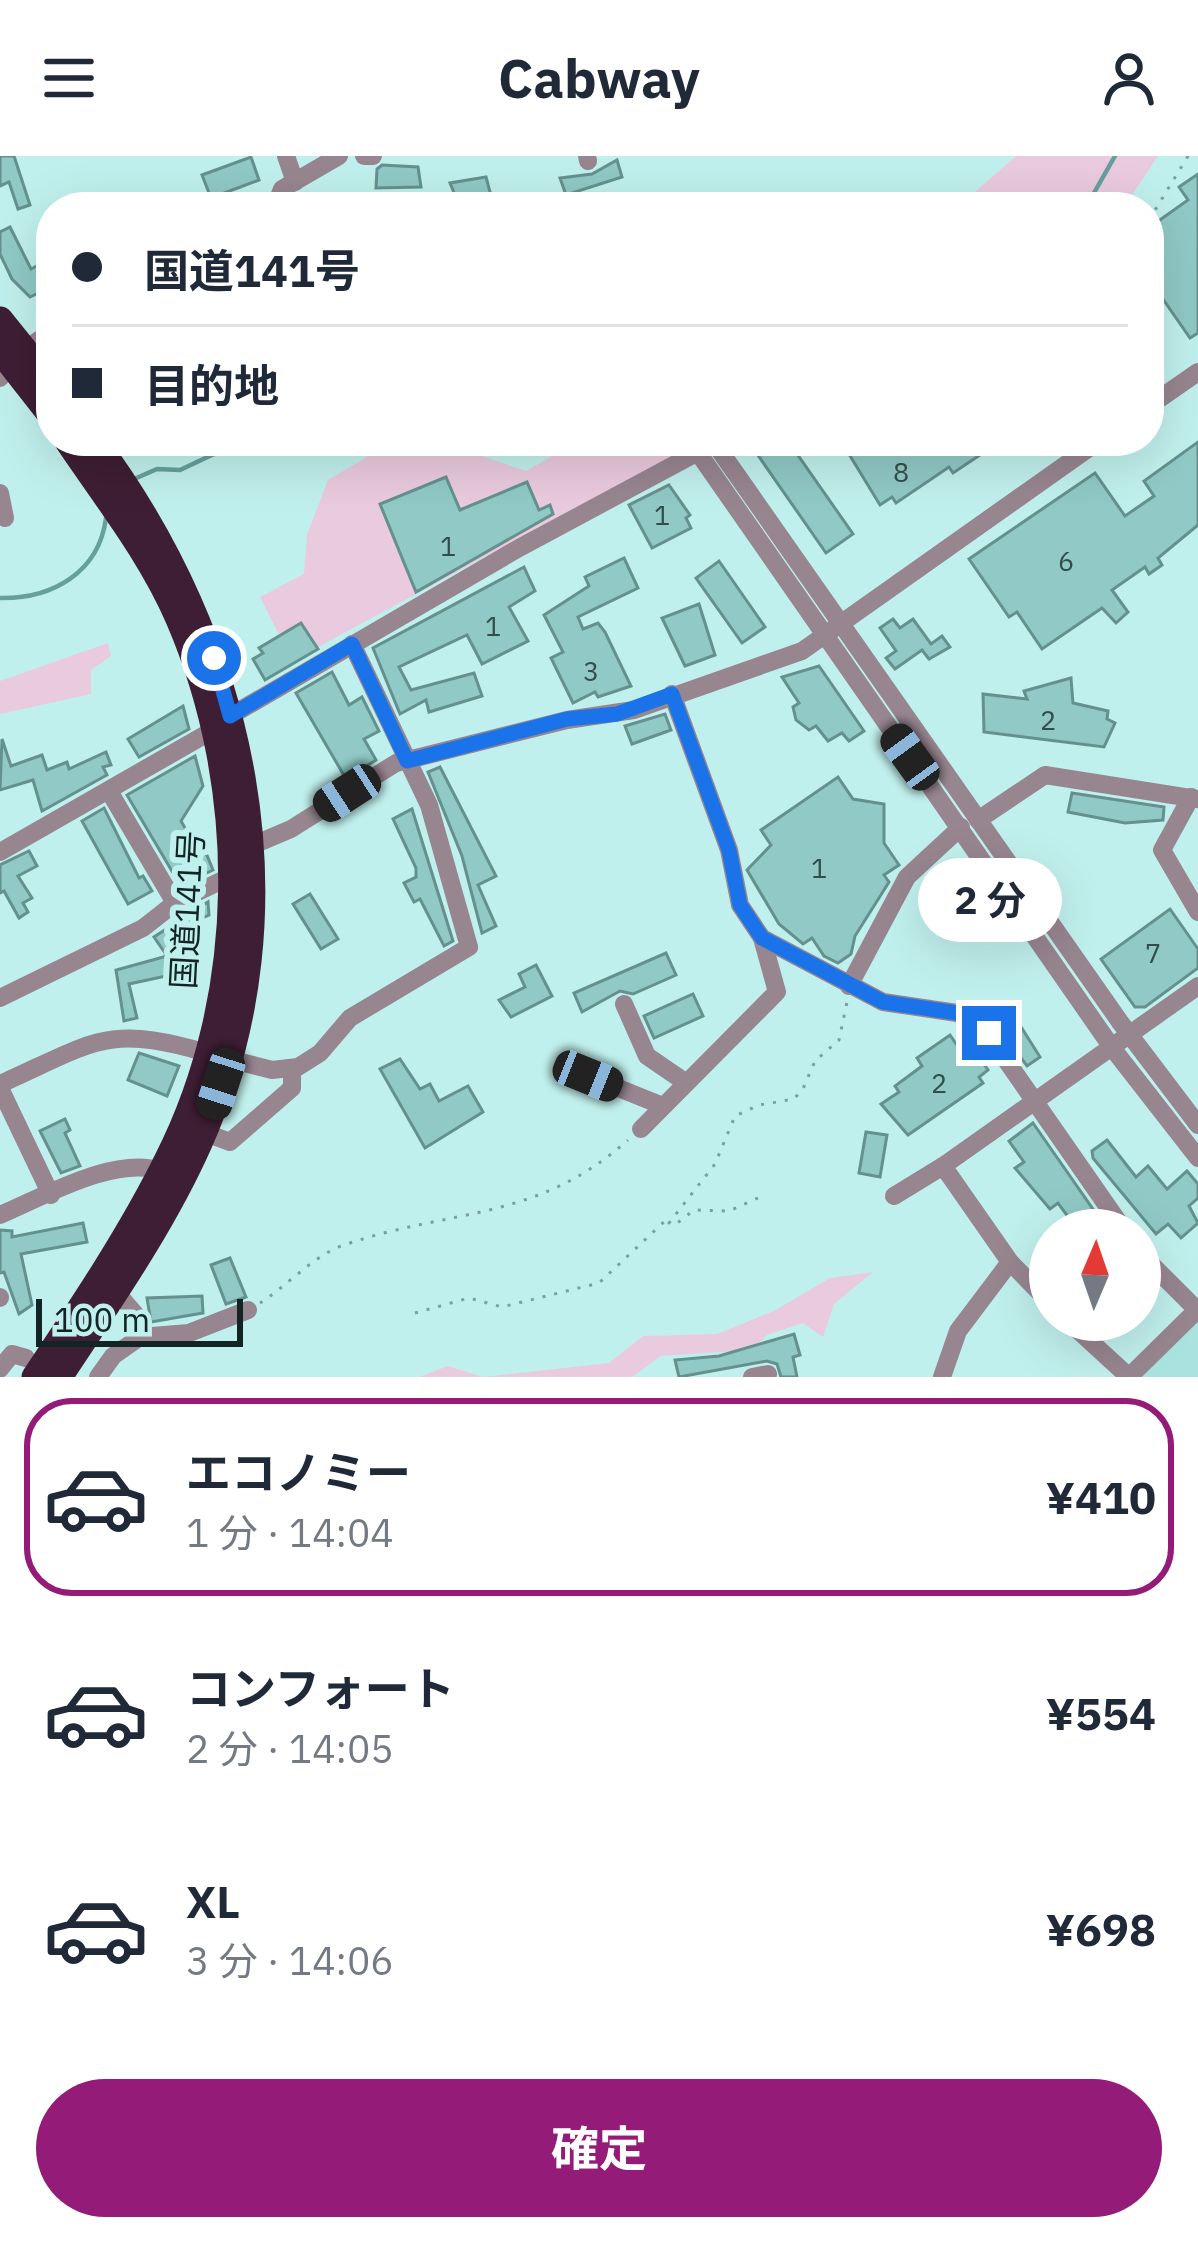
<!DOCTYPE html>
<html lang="ja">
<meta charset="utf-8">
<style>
:root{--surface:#fff;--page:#f2f2f3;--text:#1f2937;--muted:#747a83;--line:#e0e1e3;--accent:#941b77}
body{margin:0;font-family:"IBM Plex Sans","Noto Sans JP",sans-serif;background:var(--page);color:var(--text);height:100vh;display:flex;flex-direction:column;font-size:45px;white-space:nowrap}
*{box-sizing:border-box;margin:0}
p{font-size:39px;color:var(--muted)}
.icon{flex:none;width:66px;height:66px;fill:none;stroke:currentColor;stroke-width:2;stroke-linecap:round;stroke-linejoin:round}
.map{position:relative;height:1221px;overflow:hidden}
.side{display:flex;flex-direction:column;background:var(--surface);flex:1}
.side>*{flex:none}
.hud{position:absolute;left:36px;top:36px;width:1128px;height:264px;border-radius:48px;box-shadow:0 12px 48px #0002;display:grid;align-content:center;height:264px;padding:0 36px;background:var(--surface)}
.needle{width:78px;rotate:2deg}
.fabs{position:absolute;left:1029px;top:1053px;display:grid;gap:24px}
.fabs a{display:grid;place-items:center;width:132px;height:132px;border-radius:50%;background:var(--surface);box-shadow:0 12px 48px #0002;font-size:60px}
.scale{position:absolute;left:36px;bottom:30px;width:207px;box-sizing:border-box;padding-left:12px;border:6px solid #122524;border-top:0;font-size:33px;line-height:42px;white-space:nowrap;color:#122524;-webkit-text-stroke:9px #c0f0ed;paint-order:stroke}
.end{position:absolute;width:54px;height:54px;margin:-27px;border:15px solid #1a73e8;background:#fff;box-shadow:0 0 0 6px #fff}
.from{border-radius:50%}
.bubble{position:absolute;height:84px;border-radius:42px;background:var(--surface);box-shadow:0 12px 48px #0002;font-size:39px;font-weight:700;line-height:84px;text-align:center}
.car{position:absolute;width:36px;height:72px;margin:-36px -18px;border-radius:15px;box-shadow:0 0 9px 3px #0007;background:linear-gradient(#222 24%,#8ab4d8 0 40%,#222 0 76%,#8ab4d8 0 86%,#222 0)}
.hud b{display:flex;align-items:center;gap:42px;height:114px;font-size:45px}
.hud b+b{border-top:3px solid var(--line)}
.hud i{width:30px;height:30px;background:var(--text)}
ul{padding:21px 0 0;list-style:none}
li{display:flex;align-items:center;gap:36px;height:198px;margin:0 24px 18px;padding:0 12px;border:6px solid transparent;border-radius:48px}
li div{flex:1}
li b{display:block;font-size:45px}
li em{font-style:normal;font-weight:700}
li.selected{border-color:var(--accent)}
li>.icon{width:108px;height:108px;stroke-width:1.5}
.action{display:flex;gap:24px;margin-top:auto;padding:24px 36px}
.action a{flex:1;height:138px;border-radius:72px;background:var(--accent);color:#fff;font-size:48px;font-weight:700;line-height:138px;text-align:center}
header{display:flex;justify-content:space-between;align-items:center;height:156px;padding:0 36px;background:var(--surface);font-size:54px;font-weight:700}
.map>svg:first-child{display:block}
.built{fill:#aae2df}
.green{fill:#eacade}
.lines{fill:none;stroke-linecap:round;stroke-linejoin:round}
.stream{stroke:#679f9c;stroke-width:4.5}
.building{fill:#90c9c6;stroke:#64918e;stroke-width:3}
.path{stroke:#7a9f9c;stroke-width:3;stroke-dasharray:3 9;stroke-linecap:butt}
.minor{stroke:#978590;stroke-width:18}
.highway{stroke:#3e1e34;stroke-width:27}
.route{stroke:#1a73e8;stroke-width:15}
.labels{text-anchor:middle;stroke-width:12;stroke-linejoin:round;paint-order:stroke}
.number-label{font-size:27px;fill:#324e4c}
.street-label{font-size:33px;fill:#122524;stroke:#c0f0ed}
</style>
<header><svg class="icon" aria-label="menu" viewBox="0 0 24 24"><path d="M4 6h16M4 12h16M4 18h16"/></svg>Cabway<svg class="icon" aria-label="person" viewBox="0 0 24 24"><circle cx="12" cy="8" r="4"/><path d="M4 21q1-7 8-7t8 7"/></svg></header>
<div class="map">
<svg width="1198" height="1221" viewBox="0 0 1198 1221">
<rect width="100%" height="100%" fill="#c0f0ed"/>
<path class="built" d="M1198,1163V1221H1143V1218Z"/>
<g class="green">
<path d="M1016,0H1158L1124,51H958Z"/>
<path d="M394,285H437L526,315L579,285H660L674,299L292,505L260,441L304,418L307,379L328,324Z"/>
<path d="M108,487L111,500L91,514V538L0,558V525Z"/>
<path d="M873,1116L834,1148L823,1181L803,1167L767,1179L753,1194L661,1200L632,1221H419L448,1210L483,1221L609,1207L643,1180L717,1178L774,1155L830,1122Z"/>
</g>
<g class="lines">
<g class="stream">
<path d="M1086,51L1115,0"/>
<path d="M132,324L157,313L180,314L214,298L253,295L267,285"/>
<path d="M0,442C53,443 99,416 106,362"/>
</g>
</g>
<g class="building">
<path d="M0,0H14L30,49L18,53L9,26L0,30Z"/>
<path d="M251,1L259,24L211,42L202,19Z"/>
<path d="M617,4L622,21L566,39L560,22L592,18Z"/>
<path d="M382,9L418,11L421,31L376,32L377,13Z"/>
<path d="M1198,18V177L1190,182L1149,123V83L1157,66L1188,44L1179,31Z"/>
<path d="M486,21L494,51H460L450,27Z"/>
<path d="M10,71L31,113L46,105L51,115V131L30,141L12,123L0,98V76Z"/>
<path d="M748,285H788L853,378L826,397Z"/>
<path d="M841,285H1001L953,317L949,311L896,347L892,341L880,349Z"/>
<path d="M1198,286V369L1158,402L1162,409L1149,418L1145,411L1112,434L1128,456L1116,467L1102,452L1042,493L1017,456L1009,461L969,403L1095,317L1125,360L1154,340L1144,325Z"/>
<path d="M446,321L460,354L527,326L539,354L550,349L553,358L416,436L380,348Z"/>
<path d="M669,329L690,359L686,362L691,372L652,392L629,349Z"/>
<path d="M624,402L638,432L578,461L583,473L598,467L605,476L631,530L598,541L595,536L573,547L551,502L563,496L544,459L589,430L585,421Z"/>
<path d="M719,405L765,471L742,487L696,422Z"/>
<path d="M524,411L535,435L509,451L528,485L482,508L467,479L399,511L411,534L474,517L482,540L429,556L426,544L400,558L373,492Z"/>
<path d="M699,448L715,499L685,510L662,462Z"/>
<path d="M893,463L900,472L913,463L931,488L942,480L950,491L929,503L922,494L895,513L886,502L896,495L880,472Z"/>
<path d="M301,467L318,493L265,524L253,503L263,497L259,492Z"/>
<path d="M819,510L864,575L849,585L842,577L828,585L816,570L809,574L796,564L793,551L799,547L782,521Z"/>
<path d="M332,516L349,549L362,541L379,575L364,583L376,604L346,623L296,537Z"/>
<path d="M1071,522L1073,547L1108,555L1107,563L1115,567L1104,591L984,576L983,538L1027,543L1024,535Z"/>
<path d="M183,550L189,573L139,601L128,583Z"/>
<path d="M665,558L671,574L632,588L625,570Z"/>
<path d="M2,583L11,610L42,599L47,614L67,606L69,613L106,596L111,609L103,611L107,619L42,655L33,624L0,634Z"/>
<path d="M195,600L203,630L181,665L192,684L199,680L213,714L204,718L198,709L176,722L127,639Z"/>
<path d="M440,611L496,720L478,729L496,770L482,777L462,700L428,616Z"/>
<path d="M838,621L853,643L884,648V687L899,709L884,719L889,726L855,780L851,798L838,807L824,800L812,782L803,788L779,768L747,714L771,689L761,674Z"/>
<path d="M1072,637L1164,651L1163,664L1125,667L1068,656Z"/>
<path d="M104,652L139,722L143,720L152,735L128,748L82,665Z"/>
<path d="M412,653L453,785L444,790L420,743L414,746L404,727L416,721V712L393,663Z"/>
<path d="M29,695L37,710L18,720L32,742L23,747L28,756L19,762L4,735L0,737V709Z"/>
<path d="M310,738L338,783L321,793L293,748Z"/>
<path d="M208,746L209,759L175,774L188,812L185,816L129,828L137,862L124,865L116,814L167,800L154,781Z"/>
<path d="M1170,753L1198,793V812L1145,851H1135L1101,803Z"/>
<path d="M666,797L676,819L633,838L620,835L582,856L574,837Z"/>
<path d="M536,809L552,840L511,861L499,844L525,831L519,818Z"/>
<path d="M693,838L703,860L654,882L644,860Z"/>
<path d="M1018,866L1040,901L1027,910L1003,877Z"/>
<path d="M950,879L959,892L968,885L988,914L979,921L983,927L908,979L881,948L899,936L895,930L922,910L917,902Z"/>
<path d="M139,897L179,910L167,940L128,924Z"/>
<path d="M400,903L420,933L430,928L439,945L468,930L483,956L425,992L380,913Z"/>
<path d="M65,963L70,974L65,977L80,1010L61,1017L40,975Z"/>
<path d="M1033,967L1097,1059L1077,1073L1058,1047L1050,1053L1015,1012L1024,1006L1009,985Z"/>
<path d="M866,976L887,979L880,1021L859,1017Z"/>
<path d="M1107,984L1136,1021L1148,1010L1167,1033L1187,1015L1198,1028V1042L1189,1050L1198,1067L1181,1082L1168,1068L1156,1078L1093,1002L1092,995Z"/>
<path d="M83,1067L87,1086L21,1098L32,1149L19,1158L4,1116L0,1117V1074L12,1075V1081Z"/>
<path d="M230,1102L246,1141L226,1148L211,1109Z"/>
<path d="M202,1140L203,1157L151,1166L147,1142Z"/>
<path d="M794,1178L800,1199L793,1201L797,1221H781L777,1208L767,1205L679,1221L675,1204L719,1200Z"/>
</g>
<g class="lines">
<g class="path">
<path d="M1149,64L1188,0"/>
<path d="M758,1042L729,1055L694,1054L676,1068L669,1067L715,1008L735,960L759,949L794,943L803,933L815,905L839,884L847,846"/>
<path d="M260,1147C287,1130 314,1099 344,1089C451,1052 536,1066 628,984"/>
<path d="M415,1157L469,1142L502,1151L599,1127L667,1063"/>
</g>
<g class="minor">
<path d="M286,0L295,26"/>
<path d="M364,0H373"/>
<path d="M587,0L588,5"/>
<path d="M275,51L282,33L339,0"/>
<path d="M0,222L24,194L51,176"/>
<path d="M1149,250L1198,216"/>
<path d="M690,285L1113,893L1198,1002"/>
<path d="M713,285L1120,866L1198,969"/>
<path d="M0,337L5,362"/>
<path d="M672,538L729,694L740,749L762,782L883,846L957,857L981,868L1124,1074"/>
<path d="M230,560L519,392L698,296"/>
<path d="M109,635L175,747"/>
<path d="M1191,641L1162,694L1198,756"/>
<path d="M978,664L1045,619L1198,643"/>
<path d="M251,690L291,673L396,607L567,564L634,554L802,495L1099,285"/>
<path d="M0,696L215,573"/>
<path d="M849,830L907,721L961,671"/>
<path d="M0,842L143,772L175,747L231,720"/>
<path d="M624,848L647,900L685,926"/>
<path d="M229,903L272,914L298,911L320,897L350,862L469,791L429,649L352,488"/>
<path d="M576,915L663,950"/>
<path d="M0,928C93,887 105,867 207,897"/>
<path d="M0,932L51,1039"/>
<path d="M641,973L777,836L762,782"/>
<path d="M203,976L230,986L292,932V912"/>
<path d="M894,1040L943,1010"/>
<path d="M0,1059C43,1041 115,999 161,1015"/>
<path d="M0,1142V1141"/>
<path d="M1050,1147L1010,1106L943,1010L1198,830"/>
<path d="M1067,1164L1129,1221"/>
<path d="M140,1181L189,1177L248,1154"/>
<path d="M0,1213L12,1198L26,1202"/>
<path d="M98,1221L113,1200L140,1181L135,1158L115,1135"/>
<path d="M752,1221L768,1218"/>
<path d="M942,1221L958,1175L1010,1106"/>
<path d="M1129,1221L1197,1154L1140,1097"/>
</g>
<g class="highway">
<path d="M0,164L33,205"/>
<path d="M0,194L51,259"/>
<path d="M35,1221C82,1151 131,1078 168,1003C251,839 251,630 179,463C151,398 107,343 68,285"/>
<path d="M59,1221C109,1145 162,1070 199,987C304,750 244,486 94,285"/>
</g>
</g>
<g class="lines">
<path class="route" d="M214,502L230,560L352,488L407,605L567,563L617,558L672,538L729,694L740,749L762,782L883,846L957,857L989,877"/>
</g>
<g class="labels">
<g class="number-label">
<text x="901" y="326">8</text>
<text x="662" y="369">1</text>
<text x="448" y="400">1</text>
<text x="1066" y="415">6</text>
<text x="493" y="480">1</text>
<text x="591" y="525">3</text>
<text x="1048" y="574">2</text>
<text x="819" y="722">1</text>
<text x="1153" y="807">7</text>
<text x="939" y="937">2</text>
</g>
<g class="street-label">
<text transform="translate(187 754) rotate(-87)" y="12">国道141号</text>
</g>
</g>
</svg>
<div class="fabs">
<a><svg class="needle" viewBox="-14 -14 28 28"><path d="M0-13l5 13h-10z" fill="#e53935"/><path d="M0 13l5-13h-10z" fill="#747a83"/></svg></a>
</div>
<div class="scale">100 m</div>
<i class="end from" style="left:214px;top:502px"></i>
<i class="end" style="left:989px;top:877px"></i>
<div class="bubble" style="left:918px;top:702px;width:144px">2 分</div>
<i class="car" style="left:910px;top:601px;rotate:324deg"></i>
<i class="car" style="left:347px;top:637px;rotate:237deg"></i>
<i class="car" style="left:588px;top:920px;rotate:112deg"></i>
<i class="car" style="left:221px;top:928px;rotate:198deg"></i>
<div class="hud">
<b><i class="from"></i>国道141号</b>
<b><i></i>目的地</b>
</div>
</div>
<section class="side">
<ul>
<li class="selected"><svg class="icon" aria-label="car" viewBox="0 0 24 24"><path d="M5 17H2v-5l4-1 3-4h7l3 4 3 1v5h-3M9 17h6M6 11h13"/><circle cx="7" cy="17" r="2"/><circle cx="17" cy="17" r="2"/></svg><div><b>エコノミー</b><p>1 分 · 14:04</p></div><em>¥410</em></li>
<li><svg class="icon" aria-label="car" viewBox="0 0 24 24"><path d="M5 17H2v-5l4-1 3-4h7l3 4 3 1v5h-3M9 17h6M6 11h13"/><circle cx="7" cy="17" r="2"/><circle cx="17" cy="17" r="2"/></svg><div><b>コンフォート</b><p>2 分 · 14:05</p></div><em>¥554</em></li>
<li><svg class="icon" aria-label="car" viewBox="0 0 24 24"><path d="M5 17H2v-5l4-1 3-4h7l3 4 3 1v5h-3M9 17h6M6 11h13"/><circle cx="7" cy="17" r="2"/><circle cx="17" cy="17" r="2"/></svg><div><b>XL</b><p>3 分 · 14:06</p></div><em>¥698</em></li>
</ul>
<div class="action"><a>確定</a></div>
</section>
